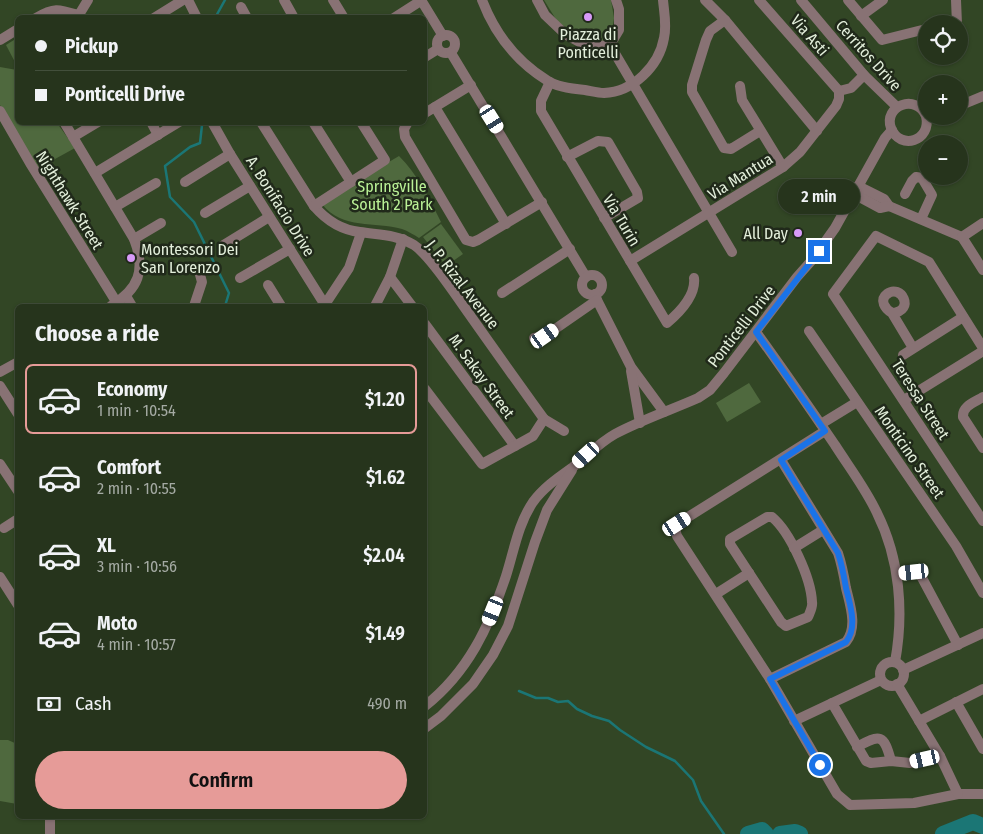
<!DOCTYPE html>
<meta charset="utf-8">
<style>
:root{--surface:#26341c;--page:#2e3c25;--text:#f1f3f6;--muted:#a4aaa3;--line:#424f3b;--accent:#e69b98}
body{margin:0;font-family:"Fira Sans Condensed",sans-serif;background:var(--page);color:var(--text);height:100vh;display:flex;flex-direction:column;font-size:19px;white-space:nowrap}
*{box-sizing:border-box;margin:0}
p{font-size:16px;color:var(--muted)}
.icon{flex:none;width:28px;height:28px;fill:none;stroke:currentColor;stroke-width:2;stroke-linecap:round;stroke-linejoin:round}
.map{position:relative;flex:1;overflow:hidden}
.details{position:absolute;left:15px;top:304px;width:412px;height:515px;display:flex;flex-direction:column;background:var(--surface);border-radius:8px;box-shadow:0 1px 4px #0004,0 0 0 1px var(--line)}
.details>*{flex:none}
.hud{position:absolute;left:15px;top:15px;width:412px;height:110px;border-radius:8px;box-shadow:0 1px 4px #0004,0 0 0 1px var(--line);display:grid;align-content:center;height:110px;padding:0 20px;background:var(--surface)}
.buttons{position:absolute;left:918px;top:15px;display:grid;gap:10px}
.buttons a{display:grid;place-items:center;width:50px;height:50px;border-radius:50%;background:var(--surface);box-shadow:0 1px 4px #0004,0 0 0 1px var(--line);font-size:25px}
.end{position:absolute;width:22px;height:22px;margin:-11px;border:6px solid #1a73e8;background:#fff;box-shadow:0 0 0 2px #fff}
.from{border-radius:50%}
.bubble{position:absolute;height:35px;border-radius:18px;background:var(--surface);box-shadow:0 1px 4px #0004,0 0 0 1px var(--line);font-size:16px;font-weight:600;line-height:35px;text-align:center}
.car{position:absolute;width:15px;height:30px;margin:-15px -8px;border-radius:6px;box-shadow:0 0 4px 1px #0007;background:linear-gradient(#fff 24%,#345 0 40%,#fff 0 76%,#345 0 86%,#fff 0)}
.hud b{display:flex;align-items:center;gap:18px;height:48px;font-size:19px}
.hud b+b{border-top:1px solid var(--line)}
.hud i{width:12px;height:12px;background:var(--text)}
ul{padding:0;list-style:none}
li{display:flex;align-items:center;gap:15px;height:70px;margin:0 10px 8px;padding:0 10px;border:2px solid transparent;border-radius:8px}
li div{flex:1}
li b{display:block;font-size:19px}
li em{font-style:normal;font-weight:600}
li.on{border-color:var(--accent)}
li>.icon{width:45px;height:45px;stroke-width:1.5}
h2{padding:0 20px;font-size:22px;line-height:60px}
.pay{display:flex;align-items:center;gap:12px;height:55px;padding:0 20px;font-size:19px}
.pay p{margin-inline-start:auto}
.action{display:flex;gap:10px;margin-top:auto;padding:10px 20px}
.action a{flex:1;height:58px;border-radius:30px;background:var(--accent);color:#111;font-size:20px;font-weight:600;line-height:58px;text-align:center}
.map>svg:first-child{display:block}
.green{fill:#4f693e}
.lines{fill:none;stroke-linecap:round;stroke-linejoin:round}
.stream{stroke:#1b7675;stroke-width:2.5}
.river{stroke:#1b7675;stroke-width:16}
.minor{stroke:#887274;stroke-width:10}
.tertiary{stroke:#887274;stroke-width:10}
.route{stroke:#1a73e8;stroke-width:6}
.poi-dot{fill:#d89af8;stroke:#20291a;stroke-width:2}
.labels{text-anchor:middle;stroke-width:5;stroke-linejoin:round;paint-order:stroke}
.poi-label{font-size:16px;fill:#e3efdb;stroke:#20291a}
.street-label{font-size:16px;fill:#e3efdb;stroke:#20291a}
.park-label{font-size:16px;fill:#baf196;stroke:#20291a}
</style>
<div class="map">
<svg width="983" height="834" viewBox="0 0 983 834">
<rect width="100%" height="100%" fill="#324625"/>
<g class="green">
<path d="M544,0H611L614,18L612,31L608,39L595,44L583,41L557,21Z"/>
<path d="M17,38V66L6,45Z"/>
<path d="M0,67L17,70L18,122L57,123L75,148L55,159L53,162L38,172L0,105Z"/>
<path d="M399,156C418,175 429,198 441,222L419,238C414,235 408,231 402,229C375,221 342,230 322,204L355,182Z"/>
<path d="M441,224L463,254L446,266L423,237Z"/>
<path d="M749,383L761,402L727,422L716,403Z"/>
<path d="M0,740H8L17,744V804L0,801Z"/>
</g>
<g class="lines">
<g class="stream">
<path d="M215,18L225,0"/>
<path d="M200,122L202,125L200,143L190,147L165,166L170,197L194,222L229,293L225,306"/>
<path d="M519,691L536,698H548L558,702L568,701L577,709L592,716L609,721L620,730L646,747L675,761L693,780L701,801L724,834"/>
</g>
<g class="river">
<path d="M748,834L762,830L766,834"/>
<path d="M780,834L795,832L800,834"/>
<path d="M943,834L973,822L983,826"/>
</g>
<g class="minor">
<path d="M188,0L197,18"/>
<path d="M284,0L294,18"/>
<path d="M333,0L344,18"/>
<path d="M421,0L443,36"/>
<path d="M482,0C495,34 517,62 548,81C557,87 574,89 585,90C591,91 598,93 604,93C633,92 659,66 664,38C667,25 664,12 663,0"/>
<path d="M537,0L545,15L565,34L589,47L610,45L619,30V9L616,0"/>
<path d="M705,0L725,20L817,131"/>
<path d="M759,0L839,91"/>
<path d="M848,0L882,40L926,29"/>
<path d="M956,0L957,24"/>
<path d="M241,7L247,18"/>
<path d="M861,16L883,0"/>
<path d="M36,18C54,7 59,9 78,15"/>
<path d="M154,18L183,0"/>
<path d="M394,18L422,0"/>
<path d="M725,20L710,31L706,40L692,85V92L724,148L731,149L760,131"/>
<circle cx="446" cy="44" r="9"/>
<path d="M0,40L18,29"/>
<path d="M610,45L732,252"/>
<path d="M451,53L586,277"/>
<path d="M425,57L438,49"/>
<path d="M550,82L541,101V111L667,323C680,312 696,295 694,278"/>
<path d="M740,86L742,100L783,167"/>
<path d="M839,91L851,88L864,75"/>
<path d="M435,107L506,224"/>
<path d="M0,111L30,163L117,303"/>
<path d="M425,113L471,85"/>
<path d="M151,122L158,135"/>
<path d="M212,122L230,154L325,305"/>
<path d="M261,122L314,206C326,220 341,230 360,232C379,235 396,234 414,245C430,256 449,286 460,301C488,341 516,380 544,419L564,431"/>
<path d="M313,122L351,182"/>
<path d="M408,122L404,129L405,137L466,240L473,242L478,240L542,202"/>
<path d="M73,137L98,122"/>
<path d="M567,157L598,141L608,142L637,192L638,198L604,218"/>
<path d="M95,173L179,122"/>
<path d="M185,182L230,154"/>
<path d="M858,186L884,199L889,206L962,237"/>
<path d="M854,194L880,208L889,206"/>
<path d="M905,194L912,181L916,177L922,178L932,195L921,219"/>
<path d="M314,206L385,160L361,122"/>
<path d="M115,207L156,183"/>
<path d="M205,213L250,186"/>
<path d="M962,237L983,270"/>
<path d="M962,237L983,223"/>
<path d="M134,239L161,223"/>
<path d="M222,246L269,217"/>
<path d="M630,261L783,167L800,152L836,106L839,99V91"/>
<circle cx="592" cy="285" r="10"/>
<path d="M390,277L412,306"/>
<path d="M240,278L290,249"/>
<path d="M268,285L281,306"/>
<path d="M502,293L570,249"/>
<path d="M595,294L597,300L631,367L664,412"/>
<path d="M126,296L132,306"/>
<path d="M194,306L202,282L199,271"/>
<path d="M324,306L349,268L361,233"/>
<path d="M375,306L390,277L403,239"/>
<path d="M892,313C916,311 901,283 887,294C879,300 885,309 892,313L913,348"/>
<path d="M425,324L515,446"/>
<path d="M809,331L956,546L983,593"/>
<path d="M756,332C783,369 809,407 835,445C849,467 866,489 877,513C900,559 904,613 895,662"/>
<path d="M534,338L545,336L597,300"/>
<path d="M983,348L929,262L876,236L833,294L983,521"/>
<path d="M903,355L963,317"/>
<path d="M631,371L640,423"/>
<path d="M0,386L18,414"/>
<path d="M425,389L482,464L533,436L544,419"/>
<path d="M983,397C975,402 962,406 963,417L983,448"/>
<path d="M904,400L983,351"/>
<path d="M821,424L857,402"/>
<path d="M825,431L677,524L675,529L677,536L770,679L837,794L850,805L914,803L958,794H983"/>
<path d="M0,464L18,491"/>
<path d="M767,517H772C790,532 811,578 812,602C813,607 810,612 808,617L786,626L781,622L730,544V539Z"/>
<path d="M4,528L18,519"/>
<path d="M794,548L823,530"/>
<path d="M897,574L914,572L921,576L958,645"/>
<path d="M0,577L18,605"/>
<path d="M716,594L749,573"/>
<circle cx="892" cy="674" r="12"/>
<path d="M903,670L983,633"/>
<path d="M770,679L846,642C858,627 850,605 846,588C844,576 842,565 838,553L781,460"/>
<path d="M897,684L940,756L958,794"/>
<path d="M956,702L983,749"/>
<path d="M832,703L866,761L871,763L891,761L910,763L940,756"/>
<path d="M794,721L881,680"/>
<path d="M919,721L983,689"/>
<path d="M857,747C880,734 884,734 891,761"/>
</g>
<g class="tertiary">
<path d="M801,0L864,75L897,107"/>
<path d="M77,18L88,0"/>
<path d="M959,106L983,96"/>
<path d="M926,116C916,93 883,106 891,128C900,151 932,141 926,116"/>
<path d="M64,122L134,239C146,270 139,289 111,306"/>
<path d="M0,372L18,362"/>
<path d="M425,706C468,672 489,627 506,576C514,551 518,524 533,502C544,487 559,477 573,467C587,456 599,443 615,434C641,420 671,410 698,398L710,390L724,373L797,277L813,259L835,228L885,138L892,130"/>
<path d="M425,728L441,716L473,684L493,655L508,626L535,542L547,510L572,470"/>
<path d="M50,816V834"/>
</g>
</g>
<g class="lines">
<path class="route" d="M819,251L756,332L825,431L781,460L838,553C842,565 844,576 846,588C850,605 858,627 846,642L770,679L820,765"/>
</g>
<g class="poi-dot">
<circle cx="588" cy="17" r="5"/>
<circle cx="798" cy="233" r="5"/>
<circle cx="131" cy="258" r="5"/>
</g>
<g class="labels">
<g class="poi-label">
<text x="588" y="40">Piazza di<tspan x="588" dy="18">Ponticelli</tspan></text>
<text x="788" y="239" text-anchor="end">All Day</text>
<text x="141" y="255" text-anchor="start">Montessori Dei<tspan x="141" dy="18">San Lorenzo</tspan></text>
</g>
<g class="street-label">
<text transform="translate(810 35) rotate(49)" y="6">Via Asti</text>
<text transform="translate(869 55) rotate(48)" y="6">Cerritos Drive</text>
<text transform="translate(740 176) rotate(-32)" y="6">Via Mantua</text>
<text transform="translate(70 200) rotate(58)" y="6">Nighthawk Street</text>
<text transform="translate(281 206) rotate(58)" y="6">A. Bonifacio Drive</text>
<text transform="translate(622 220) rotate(59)" y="6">Via Turin</text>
<text transform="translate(463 284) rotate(52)" y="6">J. P. Rizal Avenue</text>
<text transform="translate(741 326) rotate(-52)" y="6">Ponticelli Drive</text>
<text transform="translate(482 376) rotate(54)" y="6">M. Sakay Street</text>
<text transform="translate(921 399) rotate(57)" y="6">Teressa Street</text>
<text transform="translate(910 452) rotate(55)" y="6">Monticino Street</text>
</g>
<g class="park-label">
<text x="392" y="192">Springville<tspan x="392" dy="18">South 2 Park</tspan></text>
</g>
</g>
</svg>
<div class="buttons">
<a><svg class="icon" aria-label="locate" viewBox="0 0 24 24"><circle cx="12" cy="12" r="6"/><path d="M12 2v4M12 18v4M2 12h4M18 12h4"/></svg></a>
<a>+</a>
<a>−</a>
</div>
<i class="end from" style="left:820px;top:765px"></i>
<i class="end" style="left:819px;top:251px"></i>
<div class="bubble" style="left:778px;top:179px;width:82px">2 min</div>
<i class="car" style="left:492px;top:119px;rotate:148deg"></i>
<i class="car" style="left:545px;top:336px;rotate:55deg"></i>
<i class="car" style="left:586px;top:455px;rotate:228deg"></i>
<i class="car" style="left:677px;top:524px;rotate:58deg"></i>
<i class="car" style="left:914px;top:572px;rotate:264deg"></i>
<i class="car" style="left:493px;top:611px;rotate:202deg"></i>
<i class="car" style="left:925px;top:759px;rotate:257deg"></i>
<div class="hud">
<b><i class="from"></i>Pickup</b>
<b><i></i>Ponticelli Drive</b>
</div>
<section class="details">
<h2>Choose a ride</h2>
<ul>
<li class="on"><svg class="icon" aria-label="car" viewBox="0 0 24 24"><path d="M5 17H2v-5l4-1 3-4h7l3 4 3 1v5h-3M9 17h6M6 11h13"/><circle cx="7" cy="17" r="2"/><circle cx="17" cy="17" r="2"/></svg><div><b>Economy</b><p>1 min · 10:54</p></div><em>$1.20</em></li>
<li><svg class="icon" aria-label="car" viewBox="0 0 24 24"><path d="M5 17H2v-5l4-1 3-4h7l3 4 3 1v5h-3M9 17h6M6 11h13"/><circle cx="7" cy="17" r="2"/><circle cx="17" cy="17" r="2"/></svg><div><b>Comfort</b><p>2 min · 10:55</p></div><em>$1.62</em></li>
<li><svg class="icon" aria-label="car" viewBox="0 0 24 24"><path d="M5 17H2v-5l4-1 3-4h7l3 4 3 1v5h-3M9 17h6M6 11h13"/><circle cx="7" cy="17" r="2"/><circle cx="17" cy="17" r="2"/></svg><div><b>XL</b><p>3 min · 10:56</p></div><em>$2.04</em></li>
<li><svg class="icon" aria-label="car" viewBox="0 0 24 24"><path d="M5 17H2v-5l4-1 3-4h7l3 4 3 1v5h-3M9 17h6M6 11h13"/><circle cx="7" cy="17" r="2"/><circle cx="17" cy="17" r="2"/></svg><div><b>Moto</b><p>4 min · 10:57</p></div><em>$1.49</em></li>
</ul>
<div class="pay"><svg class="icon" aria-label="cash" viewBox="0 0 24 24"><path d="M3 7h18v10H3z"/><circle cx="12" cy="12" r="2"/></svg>Cash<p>490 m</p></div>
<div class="action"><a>Confirm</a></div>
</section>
</div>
